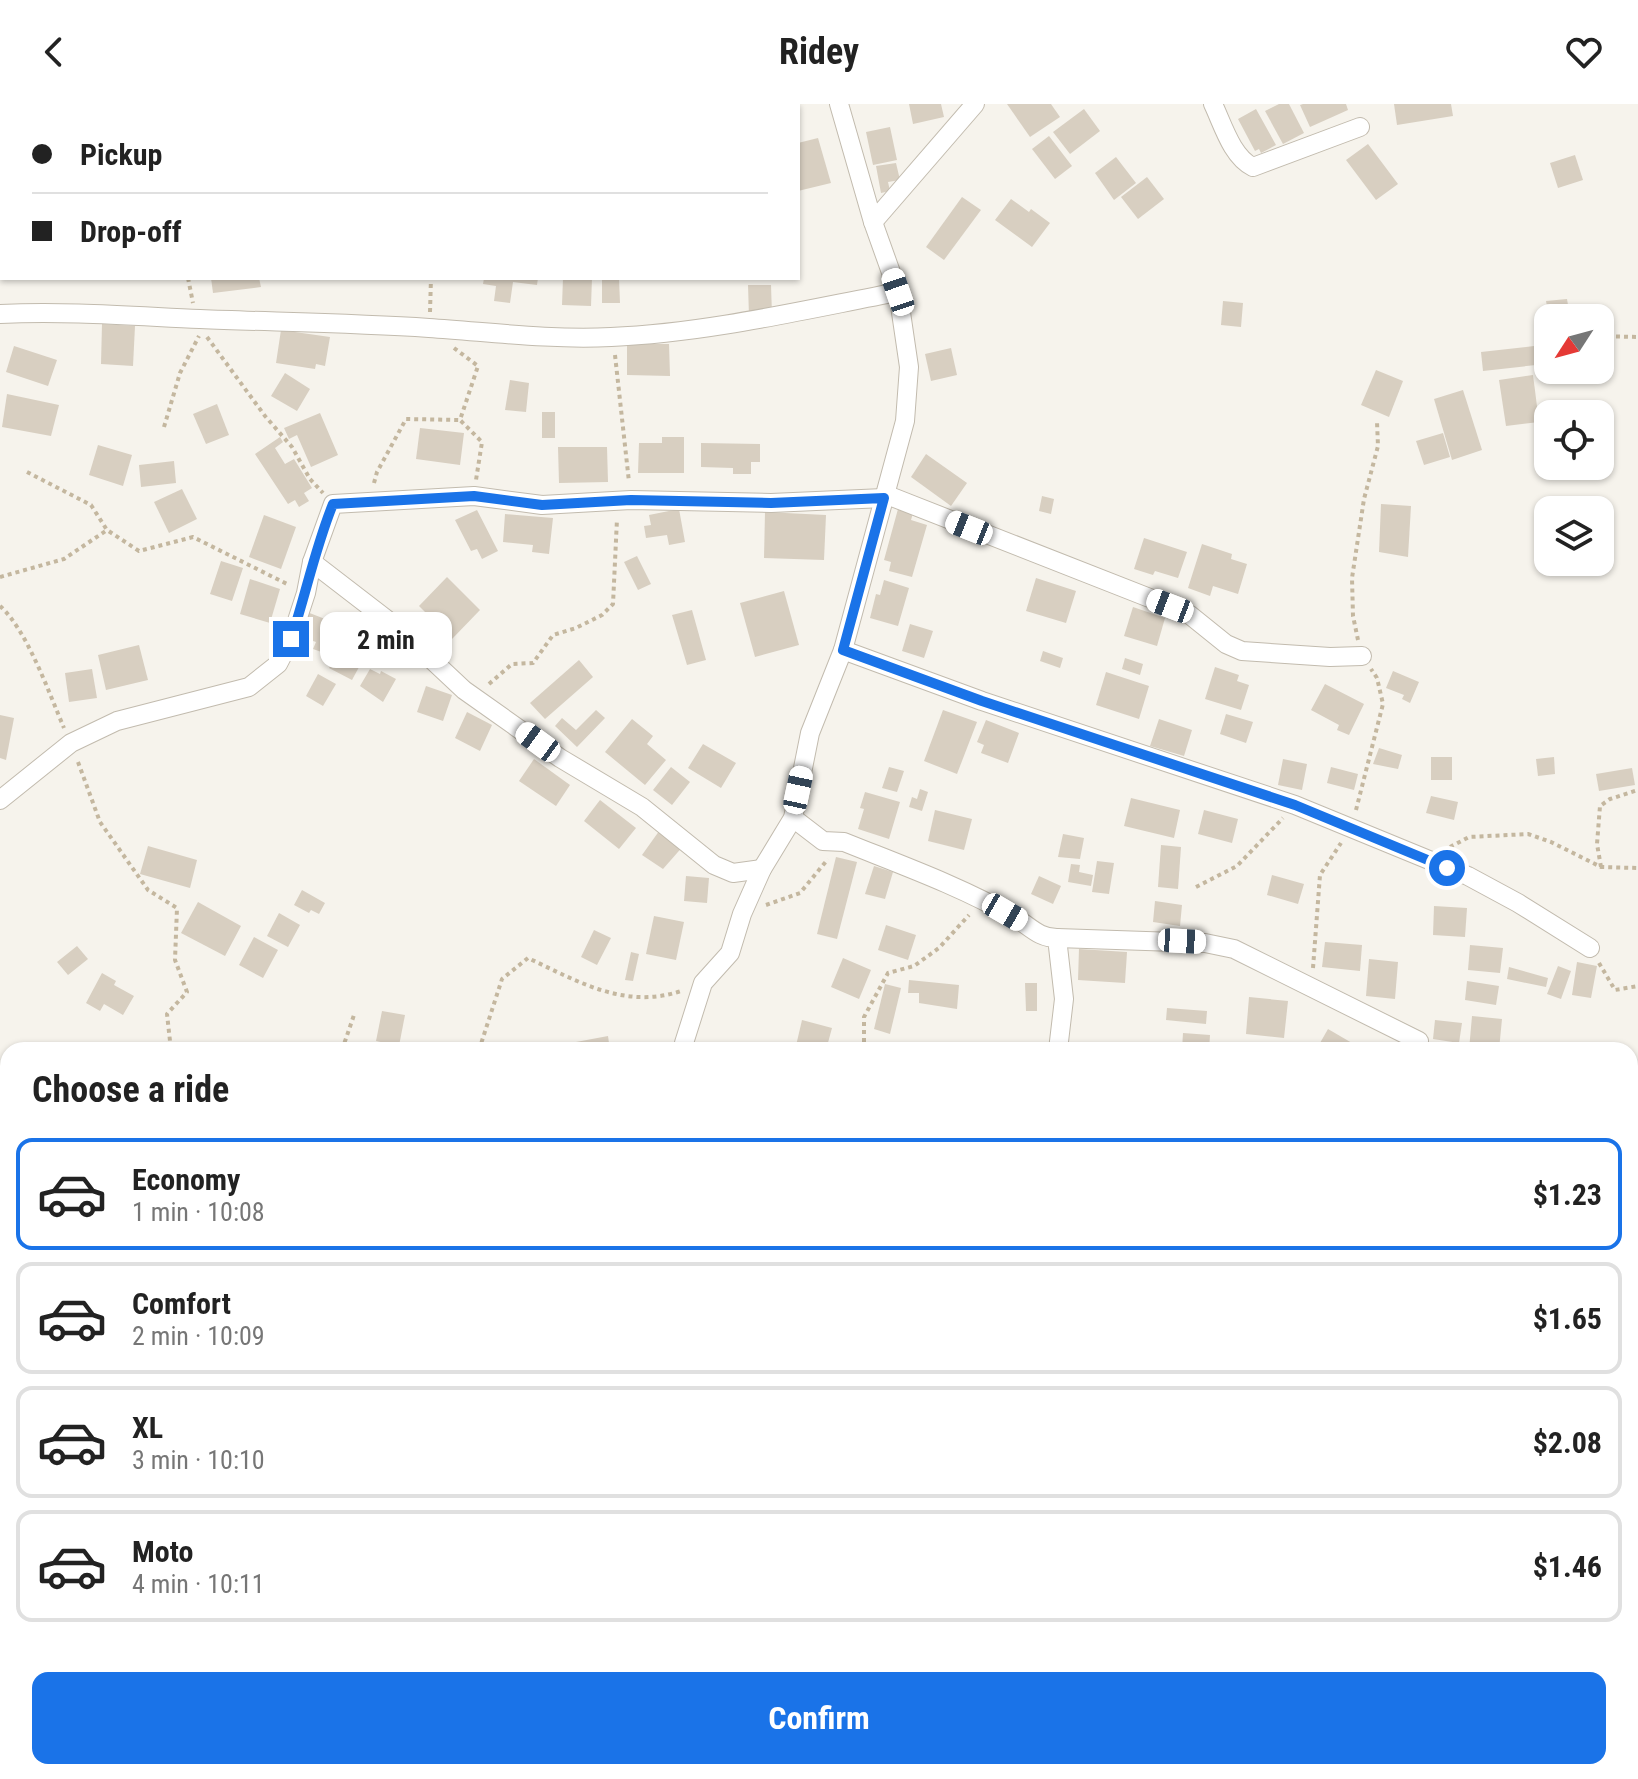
<!DOCTYPE html>
<meta charset="utf-8">
<style>
:root{--surface:#fff;--page:#f2f2f2;--text:#222;--muted:#767676;--line:#e0e0e0;--accent:#1a73e8}
body{margin:0;font-family:"Roboto Condensed",sans-serif;background:var(--page);color:var(--text);height:100vh;display:flex;flex-direction:column;font-size:30px;white-space:nowrap}
*{box-sizing:border-box;margin:0}
p{font-size:26px;color:var(--muted)}
.icon{flex:none;width:44px;height:44px;fill:none;stroke:currentColor;stroke-width:2;stroke-linecap:round;stroke-linejoin:round}
.map{position:relative;flex:1;overflow:hidden}
.sheet{position:absolute;left:0px;top:938px;width:1638px;height:738px;display:flex;flex-direction:column;background:var(--surface);border-radius:24px 24px 0 0;box-shadow:0 2px 6px #0004}
.sheet>*{flex:none}
.banner{position:absolute;left:0px;top:0px;width:800px;height:176px;box-shadow:0 2px 6px #0004;display:grid;align-content:center;height:176px;padding:0 32px;background:var(--surface)}
.needle{width:52px;rotate:234deg}
.buttons{position:absolute;left:1534px;top:200px;display:grid;gap:16px}
.buttons a{display:grid;place-items:center;width:80px;height:80px;border-radius:16px;background:var(--surface);box-shadow:0 2px 6px #0004;font-size:40px}
.end{position:absolute;width:36px;height:36px;margin:-18px;border:10px solid #1a73e8;background:#fff;box-shadow:0 0 0 4px #fff}
.from{border-radius:50%}
.bubble{position:absolute;height:56px;border-radius:16px;background:var(--surface);box-shadow:0 2px 6px #0004;font-size:26px;font-weight:700;line-height:56px;text-align:center}
.car{position:absolute;width:24px;height:48px;margin:-24px -12px;border-radius:10px;box-shadow:0 0 6px 2px #0007;background:linear-gradient(#fff 24%,#345 0 40%,#fff 0 76%,#345 0 86%,#fff 0)}
.banner b{display:flex;align-items:center;gap:28px;height:76px;font-size:30px}
.banner b+b{border-top:2px solid var(--line)}
.banner i{width:20px;height:20px;background:var(--text)}
ul{padding:0;list-style:none}
li{display:flex;align-items:center;gap:24px;height:112px;margin:0 16px 12px;padding:0 16px;border:4px solid var(--line);border-radius:16px}
li div{flex:1}
li b{display:block;font-size:30px}
li em{font-style:normal;font-weight:700}
li.selected{border-color:var(--accent)}
li>.icon{width:72px;height:72px;stroke-width:1.5}
h2{padding:0 32px;font-size:36px;line-height:96px}
.cta{display:flex;gap:16px;margin-top:auto;padding:16px 32px}
.cta a{flex:1;height:92px;border-radius:16px;background:var(--accent);color:#fff;font-size:32px;font-weight:700;line-height:92px;text-align:center}
header{display:flex;justify-content:space-between;align-items:center;height:104px;padding:0 32px;background:var(--surface);font-size:36px;font-weight:700}
.map>svg:first-child{display:block}
.building{fill:#d8cfc1}
.lines{fill:none;stroke-linecap:round;stroke-linejoin:round}
.street-casing{stroke:#c2bbae;stroke-width:20}
.path{stroke:#c4b79f;stroke-width:4;stroke-dasharray:4 4;stroke-linecap:butt}
.street{stroke:#fff;stroke-width:18}
.route{stroke:#1a73e8;stroke-width:10}
</style>
<header><svg class="icon" aria-label="back" viewBox="0 0 24 24"><path d="M15 5l-7 7 7 7"/></svg>Ridey<svg class="icon" aria-label="heart" viewBox="0 0 24 24"><path d="M12 20l-8-8c-3-5 5-10 8-4 3-6 11-1 8 4z"/></svg></header>
<div class="map">
<svg width="1638" height="1675" viewBox="0 0 1638 1675">
<rect width="100%" height="100%" fill="#f6f3ec"/>
<g class="building">
<path d="M909,0H941L944,13L913,20Z"/>
<path d="M1007,0H1051L1060,13L1030,33Z"/>
<path d="M1279,0H1289L1304,29L1283,40L1265,7Z"/>
<path d="M1303,0H1346L1348,6L1310,23L1300,1Z"/>
<path d="M1394,0H1451L1453,12L1397,21Z"/>
<path d="M1084,5L1100,27L1070,50L1053,28Z"/>
<path d="M1256,5L1276,41L1261,49L1259,45L1255,47L1238,15Z"/>
<path d="M890,23L897,56L873,61L866,28Z"/>
<path d="M1049,32L1072,62L1055,75L1032,45Z"/>
<path d="M818,34L831,79L798,87V39Z"/>
<path d="M1368,40L1398,80L1376,96L1346,56Z"/>
<path d="M1575,51L1583,76L1558,84L1550,59Z"/>
<path d="M1116,53L1136,79L1114,96L1095,69Z"/>
<path d="M896,59L900,76L888,78L890,87L881,89L876,62Z"/>
<path d="M1147,73L1164,95L1138,115L1121,93Z"/>
<path d="M962,93L981,106L944,156L926,143Z"/>
<path d="M1011,95L1029,108L1031,105L1050,119L1032,143L995,116Z"/>
<path d="M211,174H259L261,183L213,189Z"/>
<path d="M484,174H538L537,181L513,178L510,199L494,197L496,182L483,180Z"/>
<path d="M563,174H592L591,202L562,201Z"/>
<path d="M602,174H619L620,199H602Z"/>
<path d="M748,181H771L772,211L749,212Z"/>
<path d="M1567,195L1570,213L1549,214L1546,197Z"/>
<path d="M1223,197L1243,199L1241,223L1221,221Z"/>
<path d="M102,220L135,222L133,262L101,260Z"/>
<path d="M281,226L330,233L325,262L316,260L315,265L276,259Z"/>
<path d="M627,240H669L670,272L627,271Z"/>
<path d="M14,242L57,256L48,282L6,268Z"/>
<path d="M1534,242L1536,261L1483,267L1481,248Z"/>
<path d="M951,244L957,271L931,277L925,250Z"/>
<path d="M1376,266L1403,277L1389,313L1361,301Z"/>
<path d="M285,269L310,285L297,307L271,292Z"/>
<path d="M1533,271L1539,318L1506,322L1499,276Z"/>
<path d="M510,276L529,279L526,308L505,306Z"/>
<path d="M1463,286L1482,346L1452,356L1434,295Z"/>
<path d="M7,290L59,301L51,332L2,323Z"/>
<path d="M217,300L229,331L206,340L193,310Z"/>
<rect x="542" y="308" width="13" height="26"/>
<path d="M320,309L338,351L311,363L297,331L289,335L284,324Z"/>
<path d="M420,324L464,329L460,361L416,355Z"/>
<path d="M1443,329L1450,353L1424,361L1416,337Z"/>
<path d="M280,333L283,338L275,344L285,360L294,355L312,384L304,389L309,397L299,403L295,396L288,400L255,350Z"/>
<path d="M662,333H684V369H638L639,339H662Z"/>
<path d="M701,339L760,340V358H751V370H733V364L701,363Z"/>
<path d="M98,341L132,351L123,382L89,371Z"/>
<path d="M558,343H607L608,378L559,379Z"/>
<path d="M926,350L967,379L951,402L911,373Z"/>
<path d="M174,357L176,379L141,383L139,361Z"/>
<path d="M182,385L197,415L169,429L154,398Z"/>
<path d="M1042,392L1054,395L1051,410L1039,407Z"/>
<path d="M1381,400L1411,402L1408,453L1379,448Z"/>
<path d="M679,405L685,438L669,441L667,431L646,434L644,422L651,421L649,411Z"/>
<path d="M898,405L913,409L911,416L927,421L912,473L889,467L891,458L884,456Z"/>
<path d="M477,406L498,447L482,455L477,445L471,447L455,416Z"/>
<path d="M765,408L826,411L824,456L764,454Z"/>
<path d="M505,410L553,414L549,450L532,448L533,441L503,438Z"/>
<path d="M264,411L296,423L281,465L249,453Z"/>
<path d="M1144,434L1187,448L1178,474L1155,467L1153,471L1134,465Z"/>
<path d="M1202,440L1232,450L1231,455L1247,460L1238,490L1213,482L1210,492L1188,484Z"/>
<path d="M637,452L651,480L638,486L624,458Z"/>
<path d="M221,457L243,464L232,497L210,490Z"/>
<path d="M447,473L480,506L452,535L419,502Z"/>
<path d="M1036,474L1076,487L1066,519L1026,507Z"/>
<path d="M250,475L280,485L270,519L240,510Z"/>
<path d="M884,476L909,484L898,522L870,514L876,490L880,491Z"/>
<path d="M784,487L799,541L755,553L740,499Z"/>
<path d="M1133,503L1165,514L1157,542L1124,532Z"/>
<path d="M692,506L706,556L687,561L672,511Z"/>
<path d="M307,508L338,520L327,550L313,545L316,538L298,532Z"/>
<path d="M910,520L933,527L924,554L902,547Z"/>
<path d="M348,529L371,541L352,576L329,564Z"/>
<path d="M139,541L148,576L106,586L98,551Z"/>
<path d="M1043,547L1063,554L1060,564L1040,557Z"/>
<path d="M1125,554L1143,560L1140,571L1122,565Z"/>
<path d="M579,556L593,573L545,615L530,599Z"/>
<path d="M1215,563L1239,571L1237,577L1249,581L1241,606L1205,595Z"/>
<path d="M92,565L97,594L69,598L65,569Z"/>
<path d="M370,565L380,570L381,567L396,575L383,598L360,582Z"/>
<path d="M1393,567L1419,578L1410,599L1402,595L1404,591L1386,584Z"/>
<path d="M1106,568L1149,582L1139,615L1096,601Z"/>
<path d="M318,570L336,580L323,602L306,592Z"/>
<path d="M1325,580L1364,600L1349,631L1337,626L1339,621L1311,606Z"/>
<path d="M426,582L452,591L443,617L417,608Z"/>
<path d="M596,606L605,614L577,643L555,622L562,614L576,626Z"/>
<path d="M943,606L977,618L957,670L924,657Z"/>
<path d="M467,608L492,621L480,647L455,634Z"/>
<path d="M1226,610L1253,618L1246,639L1220,630Z"/>
<path d="M0,611L14,614L6,656L0,654Z"/>
<path d="M632,615L653,632L647,640L666,656L645,681L605,648Z"/>
<path d="M1159,615L1192,626L1184,652L1150,642Z"/>
<path d="M986,616L1019,629L1008,659L981,649L984,641L977,638Z"/>
<path d="M703,640L736,659L721,684L688,664Z"/>
<path d="M1379,644L1402,651L1398,665L1373,660Z"/>
<rect x="1431" y="653" width="21" height="23"/>
<path d="M1554,653L1555,670L1538,672L1536,655Z"/>
<path d="M534,655L570,681L556,702L519,677Z"/>
<path d="M1283,655L1307,660L1302,686L1278,681Z"/>
<path d="M671,663L690,678L672,701L653,686Z"/>
<path d="M889,663L904,667L897,688L882,684Z"/>
<path d="M1331,663L1358,670L1354,686L1327,679Z"/>
<path d="M1632,664L1635,681L1599,687L1596,670Z"/>
<path d="M920,685L928,688L922,707L909,703L912,693L917,695Z"/>
<path d="M865,688L900,698L889,735L858,725L864,705L860,704Z"/>
<path d="M1431,692L1458,698L1454,716L1426,709Z"/>
<path d="M1131,694L1180,706L1174,734L1124,722Z"/>
<path d="M600,696L636,724L619,745L584,717Z"/>
<path d="M935,706L972,715L964,746L928,737Z"/>
<path d="M1204,706L1238,715L1232,739L1198,730Z"/>
<path d="M662,723L685,740L663,765L642,751Z"/>
<path d="M1063,730L1084,734L1080,755L1058,753Z"/>
<path d="M1161,741L1181,743L1178,785L1158,783Z"/>
<path d="M148,742L197,756L190,784L140,770Z"/>
<path d="M836,753L857,758L837,835L817,830Z"/>
<path d="M1097,757L1114,759L1109,790L1092,788Z"/>
<path d="M1071,760L1080,761L1079,768L1093,771L1091,782L1068,778Z"/>
<path d="M874,762L893,768L885,795L865,790Z"/>
<path d="M1272,771L1304,780L1298,800L1267,791Z"/>
<path d="M686,772L709,774L707,799L684,797Z"/>
<path d="M1039,772L1061,782L1053,800L1031,790Z"/>
<path d="M302,786L325,799L319,810L311,806L309,809L294,801Z"/>
<path d="M1155,797L1182,801L1180,822L1153,818Z"/>
<path d="M198,798L241,822L225,852L181,829Z"/>
<path d="M1434,802L1467,804L1465,833L1433,831Z"/>
<path d="M279,809L300,821L288,843L267,832Z"/>
<path d="M654,812L684,818L676,856L646,850Z"/>
<path d="M886,821L916,831L908,856L878,846Z"/>
<path d="M594,826L611,834L597,861L581,853Z"/>
<path d="M254,833L278,846L263,874L239,861Z"/>
<path d="M1325,838L1362,841L1360,867L1322,863Z"/>
<path d="M1470,841L1503,844L1500,869L1468,866Z"/>
<path d="M77,842L88,855L68,871L57,858Z"/>
<path d="M1079,845L1127,848L1125,879L1078,876Z"/>
<path d="M631,848L639,850L633,877L625,876Z"/>
<path d="M843,854L871,866L859,895L831,883Z"/>
<path d="M1369,855L1398,858L1395,895L1366,892Z"/>
<path d="M1577,858L1597,862L1591,894L1572,891Z"/>
<path d="M1558,862L1571,867L1561,895L1547,890Z"/>
<path d="M1509,863L1548,874L1546,883L1507,875Z"/>
<path d="M102,869L116,877L114,881L134,892L123,911L104,900L100,907L86,899Z"/>
<path d="M909,876L959,881L957,905L919,899V889H908Z"/>
<path d="M1467,877L1499,882L1496,901L1465,896Z"/>
<path d="M1025,879H1037V907H1026Z"/>
<path d="M885,880L901,884L890,930L874,925Z"/>
<path d="M1249,893L1288,897L1284,934L1246,930Z"/>
<path d="M1167,904L1207,907L1206,920L1166,916Z"/>
<path d="M382,907L405,911L399,942L376,937Z"/>
<path d="M1472,912L1502,915L1499,946H1469Z"/>
<path d="M802,916L832,924L826,946H795Z"/>
<path d="M1435,916L1462,919L1459,939L1433,935Z"/>
<path d="M1328,925L1352,939L1348,946H1316Z"/>
<path d="M1183,929L1210,931L1209,946H1182Z"/>
<path d="M608,932L610,946H578L576,938Z"/>
<path d="M1630,1020L1638,1021V1042L1630,1041Z"/>
<path d="M1630,1647L1638,1648L1635,1675H1570L1571,1668H1630Z"/>
<path d="M507,1668H540V1675H508Z"/>
<path d="M670,1668H698V1675H671Z"/>
</g>
<g class="lines">
<g class="street-casing">
<g id="street">
<path d="M1213,0C1223,21 1232,53 1253,63L1360,23"/>
<path d="M185,2V0"/>
<path d="M595,2L602,0"/>
<path d="M0,39H2"/>
<path d="M873,118L975,0"/>
<path d="M0,210C67,207 132,212 200,215C276,218 353,219 429,224C490,228 550,236 611,233C707,229 803,206 898,188"/>
<path d="M887,391L1170,502L1190,511L1226,540L1242,547L1330,553L1362,552"/>
<path d="M312,458L399,525L464,586L560,654L642,703L714,761L733,769L762,765"/>
<path d="M843,546L982,597L1295,701L1468,772L1518,799L1590,844"/>
<path d="M0,696L71,639L117,617L249,583L278,560L291,535L306,489L312,458L333,400L474,392L542,401L631,396L771,399L884,394"/>
<path d="M793,714L823,737L844,738C901,761 960,782 1014,813C1030,822 1038,834 1057,834L1064,895L1058,946"/>
<path d="M1057,834L1205,839L1234,845L1419,937"/>
<path d="M684,946V939L703,879L730,849L742,810L762,765L793,714L810,629L843,546L905,317L909,263L898,188L873,118L839,0"/>
<path d="M574,1668L577,1674"/>
</g>
</g>
<g class="path">
<path d="M188,174L193,199"/>
<path d="M430,208L431,174"/>
<path d="M1600,232L1638,233"/>
<path d="M207,233L265,312L292,343L310,375L323,389"/>
<path d="M454,244L478,262L460,316L482,338L476,376"/>
<path d="M615,251L629,378"/>
<path d="M164,323L180,269L199,232"/>
<path d="M27,368L91,401L107,426L139,447L193,433L289,481"/>
<path d="M374,379L377,368L406,315L460,316"/>
<path d="M0,473L64,455L107,426"/>
<path d="M0,502C27,526 49,589 64,624"/>
<path d="M1358,536L1353,512L1352,474L1364,395L1378,342L1377,318"/>
<path d="M393,551L404,557"/>
<path d="M489,580L512,560L533,559L553,531L576,524L602,511L613,500L617,415"/>
<path d="M78,658L100,718L148,786L177,804L175,856L187,888L167,910L171,946"/>
<path d="M1356,706L1383,600L1377,574L1371,565"/>
<path d="M1450,743L1469,733L1528,730L1551,738L1601,763L1638,764"/>
<path d="M1601,763L1597,740L1600,702L1610,695L1638,686"/>
<path d="M1196,783L1237,762L1283,714"/>
<path d="M766,801L800,789L828,755"/>
<path d="M1599,859L1615,886L1638,882"/>
<path d="M1313,864L1320,771L1341,739"/>
<path d="M702,943L715,946"/>
<path d="M342,946L354,911"/>
<path d="M479,946L502,875L528,854C577,877 625,906 681,887"/>
<path d="M864,946V913L888,869L914,862L939,844L969,811"/>
<path d="M0,1148L8,1149"/>
<path d="M1630,1353L1638,1354"/>
<path d="M1630,1412L1638,1411"/>
<path d="M717,1668L718,1675"/>
<path d="M902,1668L903,1675"/>
<path d="M272,1675L275,1668"/>
<path d="M1342,1675L1345,1668"/>
</g>
<use href="#street" class="street"/>
</g>
<g class="lines">
<path class="route" d="M291,535C306,490 315,444 333,400L474,392L542,401L631,396L771,399L884,394L843,546L982,597L1295,701L1447,764"/>
</g>
</svg>
<div class="buttons">
<a><svg class="needle" viewBox="-14 -14 28 28"><path d="M0-13l5 13h-10z" fill="#e53935"/><path d="M0 13l5-13h-10z" fill="#767676"/></svg></a>
<a><svg class="icon" aria-label="locate" viewBox="0 0 24 24"><circle cx="12" cy="12" r="6"/><path d="M12 2v4M12 18v4M2 12h4M18 12h4"/></svg></a>
<a><svg class="icon" aria-label="layers" viewBox="0 0 24 24"><path d="M12 4l9 5-9 5-9-5zM3 14l9 5 9-5"/></svg></a>
</div>
<i class="end from" style="left:1447px;top:764px"></i>
<i class="end" style="left:291px;top:535px"></i>
<div class="bubble" style="left:320px;top:508px;width:132px">2 min</div>
<i class="car" style="left:898px;top:188px;rotate:341deg"></i>
<i class="car" style="left:969px;top:424px;rotate:292deg"></i>
<i class="car" style="left:1170px;top:502px;rotate:291deg"></i>
<i class="car" style="left:538px;top:638px;rotate:306deg"></i>
<i class="car" style="left:798px;top:686px;rotate:12deg"></i>
<i class="car" style="left:1005px;top:808px;rotate:120deg"></i>
<i class="car" style="left:1182px;top:837px;rotate:93deg"></i>
<div class="banner">
<b><i class="from"></i>Pickup</b>
<b><i></i>Drop-off</b>
</div>
<section class="sheet">
<h2>Choose a ride</h2>
<ul>
<li class="selected"><svg class="icon" aria-label="car" viewBox="0 0 24 24"><path d="M5 17H2v-5l4-1 3-4h7l3 4 3 1v5h-3M9 17h6M6 11h13"/><circle cx="7" cy="17" r="2"/><circle cx="17" cy="17" r="2"/></svg><div><b>Economy</b><p>1 min · 10:08</p></div><em>$1.23</em></li>
<li><svg class="icon" aria-label="car" viewBox="0 0 24 24"><path d="M5 17H2v-5l4-1 3-4h7l3 4 3 1v5h-3M9 17h6M6 11h13"/><circle cx="7" cy="17" r="2"/><circle cx="17" cy="17" r="2"/></svg><div><b>Comfort</b><p>2 min · 10:09</p></div><em>$1.65</em></li>
<li><svg class="icon" aria-label="car" viewBox="0 0 24 24"><path d="M5 17H2v-5l4-1 3-4h7l3 4 3 1v5h-3M9 17h6M6 11h13"/><circle cx="7" cy="17" r="2"/><circle cx="17" cy="17" r="2"/></svg><div><b>XL</b><p>3 min · 10:10</p></div><em>$2.08</em></li>
<li><svg class="icon" aria-label="car" viewBox="0 0 24 24"><path d="M5 17H2v-5l4-1 3-4h7l3 4 3 1v5h-3M9 17h6M6 11h13"/><circle cx="7" cy="17" r="2"/><circle cx="17" cy="17" r="2"/></svg><div><b>Moto</b><p>4 min · 10:11</p></div><em>$1.46</em></li>
</ul>
<div class="cta"><a>Confirm</a></div>
</section>
</div>
